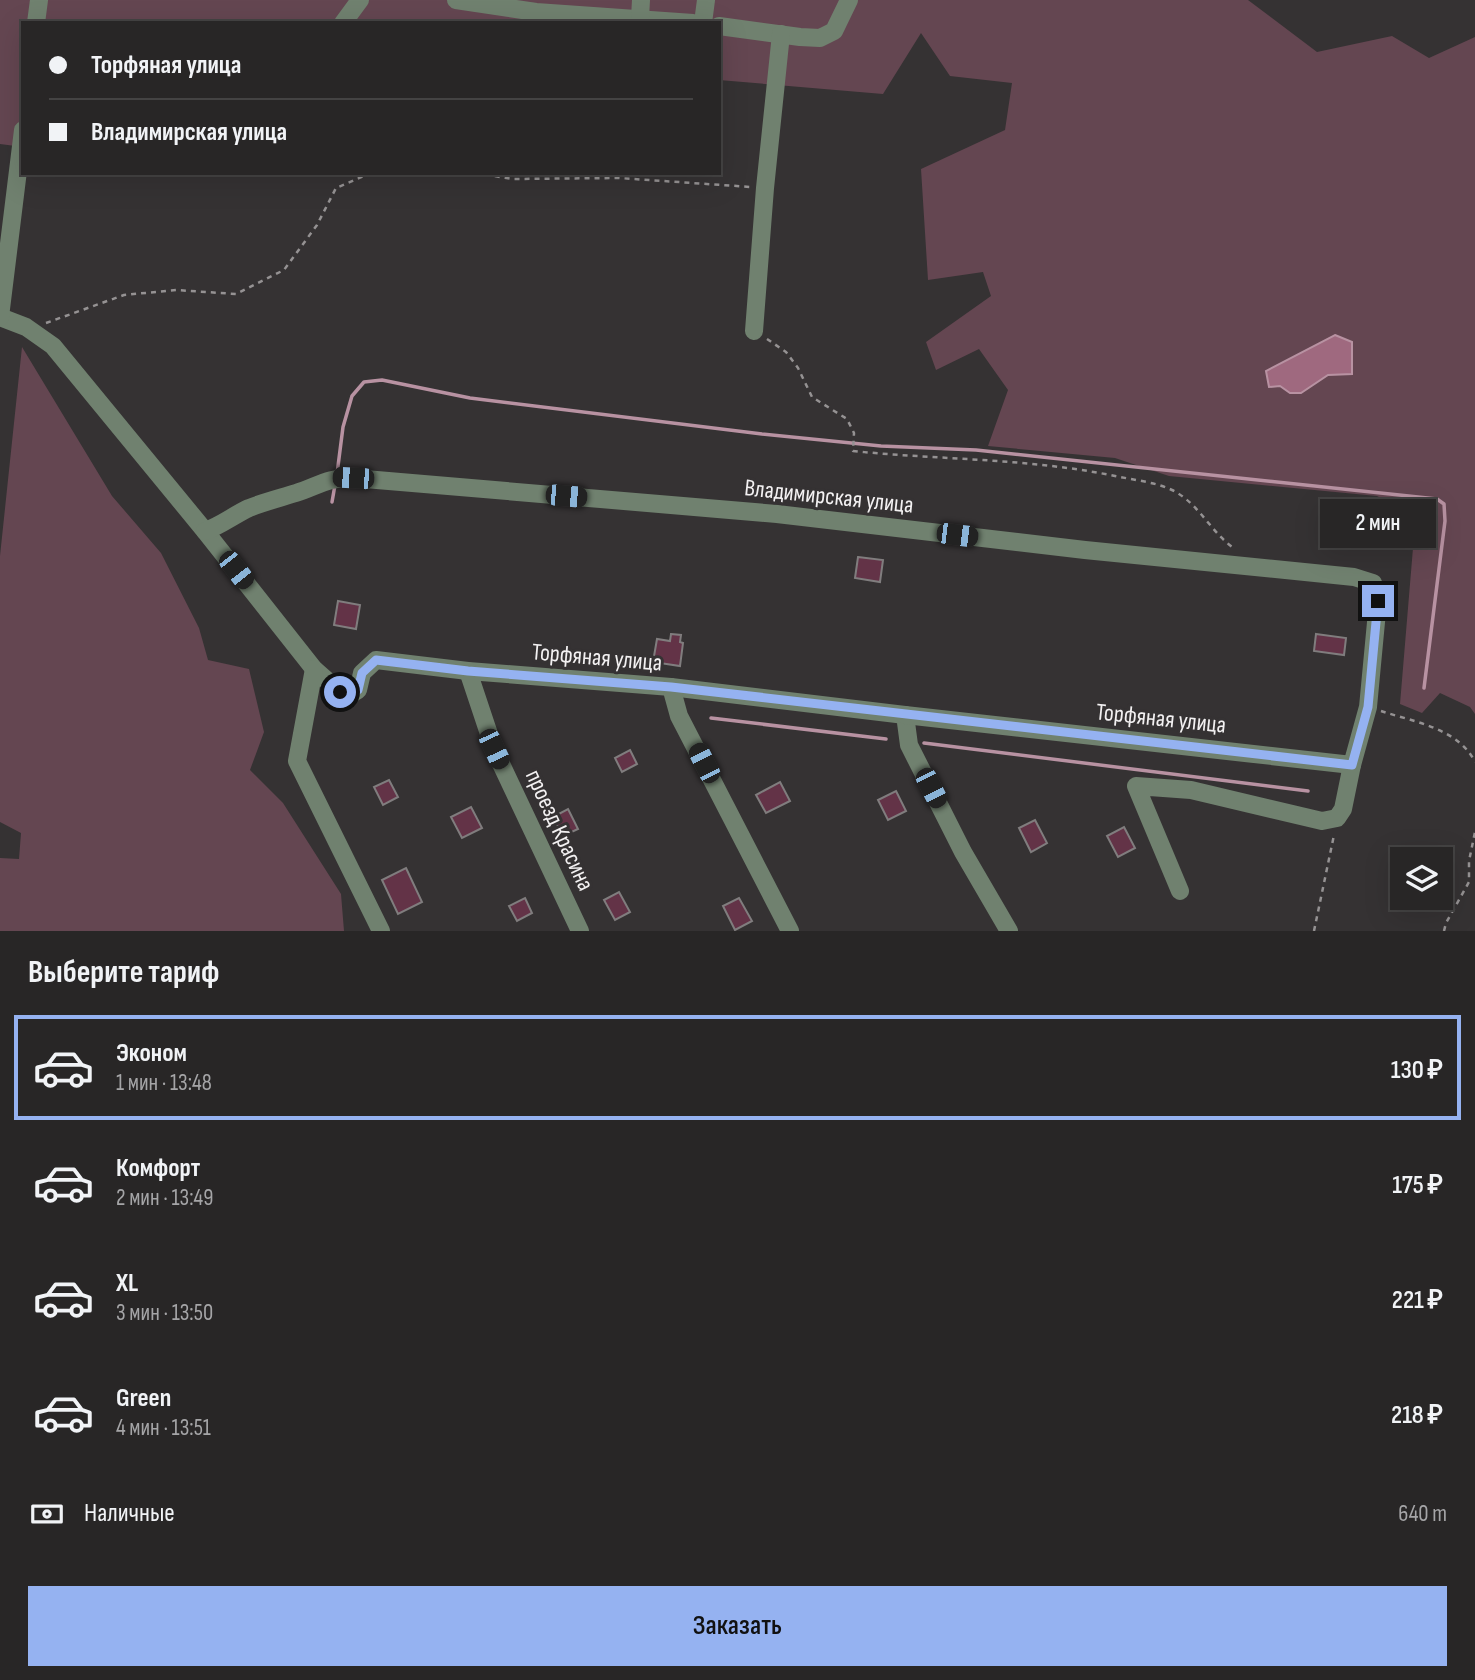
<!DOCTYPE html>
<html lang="ru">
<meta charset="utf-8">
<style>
:root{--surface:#282626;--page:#343232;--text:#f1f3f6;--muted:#a5a5a7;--line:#444343;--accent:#95b2f1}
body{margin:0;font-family:"Sofia Sans Condensed",sans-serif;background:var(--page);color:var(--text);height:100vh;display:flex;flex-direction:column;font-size:26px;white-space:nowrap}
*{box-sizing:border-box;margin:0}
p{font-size:23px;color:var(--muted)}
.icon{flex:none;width:38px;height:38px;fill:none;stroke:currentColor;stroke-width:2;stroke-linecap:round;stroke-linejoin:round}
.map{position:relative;height:931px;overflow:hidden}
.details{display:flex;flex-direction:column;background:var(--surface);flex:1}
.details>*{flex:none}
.hud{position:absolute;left:21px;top:21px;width:700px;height:154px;border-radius:0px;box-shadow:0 7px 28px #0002,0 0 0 2px var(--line);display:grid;align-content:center;height:154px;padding:0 28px;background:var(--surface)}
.controls{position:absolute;left:1390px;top:847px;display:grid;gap:14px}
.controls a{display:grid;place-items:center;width:63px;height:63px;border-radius:0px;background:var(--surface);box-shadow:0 7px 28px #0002,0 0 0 2px var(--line);font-size:35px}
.end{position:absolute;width:32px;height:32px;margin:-16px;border:9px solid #95b2f1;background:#111;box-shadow:0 0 0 4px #111}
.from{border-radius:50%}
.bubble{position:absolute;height:49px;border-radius:0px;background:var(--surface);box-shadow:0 7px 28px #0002,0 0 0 2px var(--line);font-size:23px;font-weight:600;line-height:49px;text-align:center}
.car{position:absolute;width:21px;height:42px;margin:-21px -10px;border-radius:9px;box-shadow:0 0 5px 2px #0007;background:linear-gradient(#222 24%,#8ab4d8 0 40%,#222 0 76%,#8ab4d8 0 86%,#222 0)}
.hud b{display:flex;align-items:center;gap:24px;height:66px;font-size:26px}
.hud b+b{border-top:2px solid var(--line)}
.hud i{width:18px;height:18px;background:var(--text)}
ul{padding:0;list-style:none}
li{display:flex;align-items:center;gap:21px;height:105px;margin:0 14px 10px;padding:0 14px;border:4px solid transparent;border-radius:0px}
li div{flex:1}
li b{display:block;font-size:26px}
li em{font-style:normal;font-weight:600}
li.active{border-color:var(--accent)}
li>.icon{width:63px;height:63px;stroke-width:1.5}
h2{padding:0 28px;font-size:32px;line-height:84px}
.pay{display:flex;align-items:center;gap:18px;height:77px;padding:0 28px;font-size:26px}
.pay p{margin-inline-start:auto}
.primary-button{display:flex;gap:14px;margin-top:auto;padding:14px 28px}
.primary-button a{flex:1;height:80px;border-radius:0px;background:var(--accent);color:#111;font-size:28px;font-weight:600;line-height:80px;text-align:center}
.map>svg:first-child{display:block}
.green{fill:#644651}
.water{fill:#9f697f;stroke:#b892a2;stroke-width:2}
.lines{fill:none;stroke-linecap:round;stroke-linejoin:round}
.stream{stroke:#b892a2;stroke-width:3.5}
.building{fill:#633347;stroke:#807d7e;stroke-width:2}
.path{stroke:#959293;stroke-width:2.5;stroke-dasharray:5 5;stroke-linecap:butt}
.minor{stroke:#70816f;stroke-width:18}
.route{stroke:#95b2f1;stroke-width:9}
.labels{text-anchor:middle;stroke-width:6;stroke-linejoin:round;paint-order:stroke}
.street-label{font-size:24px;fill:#f3f1f2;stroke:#353233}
</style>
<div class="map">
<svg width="1475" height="931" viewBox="0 0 1475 931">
<rect width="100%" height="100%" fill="#353233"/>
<g class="green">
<path d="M0,0H1248L1317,52L1392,36L1429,58L1475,37V714L1470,707L1440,693L1422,713L1400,704L1415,524L1408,512L1377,496L1169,476L1115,458L988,446L1008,390L979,349L936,370L926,342L991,296L983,272L928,280L921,169L1005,130L1012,83L950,76L921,33L883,94L719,80V23H23V147L0,144Z"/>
<path d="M22,347L112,496L161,553L199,628L208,660L249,669L264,732L250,770L283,803L341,894L344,931H0V858L19,859L21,833L0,822V556Z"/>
</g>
<path class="water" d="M1335,335L1352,342V374L1328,375L1301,393H1290L1280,386L1269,387L1266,371Z"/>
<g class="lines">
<g class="stream">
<path d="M337,474L343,427L352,396L364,382L382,380L470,398L762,434L881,446L976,450L1437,499L1444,504L1445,521L1424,688"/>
<path d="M332,502L335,485"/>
<path d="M711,718L886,739"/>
<path d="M924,743L1308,791"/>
</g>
</g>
<g class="building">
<path d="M858,557L883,560L880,582L855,578Z"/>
<path d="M338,601L360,605L356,629L334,625Z"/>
<path d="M671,634L681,635L680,642L683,643L680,666L653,662L657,639L670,641Z"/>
<path d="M1316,634L1346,638L1344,655L1314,651Z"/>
<path d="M630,750L637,764L622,772L615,758Z"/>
<path d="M389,780L398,797L383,805L374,787Z"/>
<path d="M780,782L790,801L766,813L756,795Z"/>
<path d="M896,791L906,811L888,820L878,800Z"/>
<path d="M471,807L482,828L462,838L451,817Z"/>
<path d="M568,809L578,829L563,836L553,817Z"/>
<path d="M1035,820L1047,843L1031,852L1019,828Z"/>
<path d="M1124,827L1135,848L1118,857L1107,836Z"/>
<path d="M406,868L422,902L398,914L382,880Z"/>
<path d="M619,892L630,912L615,920L604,900Z"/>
<path d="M525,898L532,913L517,921L509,906Z"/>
<path d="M739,898L752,921L735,930L723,906Z"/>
</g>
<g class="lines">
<g class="path">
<path d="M475,173L513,179L619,178L751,187"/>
<path d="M46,323L124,295L176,290L236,294L284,270L317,225L336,188L371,173"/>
<path d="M767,339L786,352L798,368L812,397L847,419L854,433L853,451C940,460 1028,458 1115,476C1134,480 1155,482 1172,490C1199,503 1211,533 1235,549"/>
<path d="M1381,711C1414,722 1458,728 1475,762"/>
<path d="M1314,931L1334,835"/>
<path d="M1444,931L1446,923L1469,882V861L1475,832"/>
</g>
<g class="minor">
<path d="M456,0L536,12L693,23"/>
<path d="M640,18L641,0"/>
<path d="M36,23L39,0"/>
<path d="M343,23L360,0"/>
<path d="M703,23L706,0"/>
<path d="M719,26L800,37L820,38L834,31L849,0"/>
<path d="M0,317L26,327L53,346L205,531L314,669L340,692L348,696L358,690L362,673L376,660L468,671L671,687L905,715L909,745L963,852L1009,931"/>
<path d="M0,317L23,130"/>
<path d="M754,331L765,188L781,34"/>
<path d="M205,531C220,526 234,515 249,508C264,502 280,498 296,493C318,486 328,477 353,478L777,514L1085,550L1354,577L1373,583L1378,601L1368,707L1352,765L905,715"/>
<path d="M314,669L297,761L381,931"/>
<path d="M468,671L494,749L580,931"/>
<path d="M671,687L679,716L790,931"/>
<path d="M1180,891L1136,786L1191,790L1322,821L1337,818L1343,809L1352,765"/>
</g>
</g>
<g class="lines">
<path class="route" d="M340,692L348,696L358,690L362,673L376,660L468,671L671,687L1352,765L1368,707L1378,601"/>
</g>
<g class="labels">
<g class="street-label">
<text transform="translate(829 496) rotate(6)" y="8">Владимирская улица</text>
<text transform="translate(597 657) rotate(5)" y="8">Торфяная улица</text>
<text transform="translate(1161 718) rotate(6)" y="8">Торфяная улица</text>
<text transform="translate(560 830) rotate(65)" y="8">проезд Красина</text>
</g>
</g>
</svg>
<div class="controls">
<a><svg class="icon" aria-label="layers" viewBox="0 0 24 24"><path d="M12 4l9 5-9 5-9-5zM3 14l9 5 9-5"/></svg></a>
</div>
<i class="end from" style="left:340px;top:692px"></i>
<i class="end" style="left:1378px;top:601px"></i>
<div class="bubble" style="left:1320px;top:499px;width:116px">2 мин</div>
<i class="car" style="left:353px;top:478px;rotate:273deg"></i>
<i class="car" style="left:566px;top:496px;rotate:95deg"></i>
<i class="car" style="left:957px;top:535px;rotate:97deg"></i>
<i class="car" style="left:236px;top:570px;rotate:142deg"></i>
<i class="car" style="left:494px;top:749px;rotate:155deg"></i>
<i class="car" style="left:704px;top:763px;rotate:333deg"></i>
<i class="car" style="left:931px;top:788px;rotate:153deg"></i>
<div class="hud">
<b><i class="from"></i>Торфяная улица</b>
<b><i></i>Владимирская улица</b>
</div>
</div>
<section class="details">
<h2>Выберите тариф</h2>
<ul>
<li class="active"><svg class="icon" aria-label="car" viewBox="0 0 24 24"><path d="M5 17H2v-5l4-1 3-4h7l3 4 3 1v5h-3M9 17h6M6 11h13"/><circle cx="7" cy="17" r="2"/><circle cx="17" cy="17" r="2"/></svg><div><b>Эконом</b><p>1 мин · 13:48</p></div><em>130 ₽</em></li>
<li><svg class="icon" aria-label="car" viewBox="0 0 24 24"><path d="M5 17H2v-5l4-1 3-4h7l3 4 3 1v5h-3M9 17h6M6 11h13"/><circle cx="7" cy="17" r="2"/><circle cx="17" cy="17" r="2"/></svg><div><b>Комфорт</b><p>2 мин · 13:49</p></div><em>175 ₽</em></li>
<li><svg class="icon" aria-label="car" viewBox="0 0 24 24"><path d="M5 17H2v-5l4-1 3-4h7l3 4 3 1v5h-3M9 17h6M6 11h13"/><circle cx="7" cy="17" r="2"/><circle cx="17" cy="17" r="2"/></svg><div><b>XL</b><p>3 мин · 13:50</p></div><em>221 ₽</em></li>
<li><svg class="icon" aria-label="car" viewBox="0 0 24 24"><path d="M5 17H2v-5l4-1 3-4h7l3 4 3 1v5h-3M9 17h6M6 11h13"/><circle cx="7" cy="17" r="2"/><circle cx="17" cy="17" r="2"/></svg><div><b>Green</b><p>4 мин · 13:51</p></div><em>218 ₽</em></li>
</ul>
<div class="pay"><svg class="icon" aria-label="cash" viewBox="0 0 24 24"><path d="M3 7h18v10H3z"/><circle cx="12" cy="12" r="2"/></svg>Наличные<p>640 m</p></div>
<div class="primary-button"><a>Заказать</a></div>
</section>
